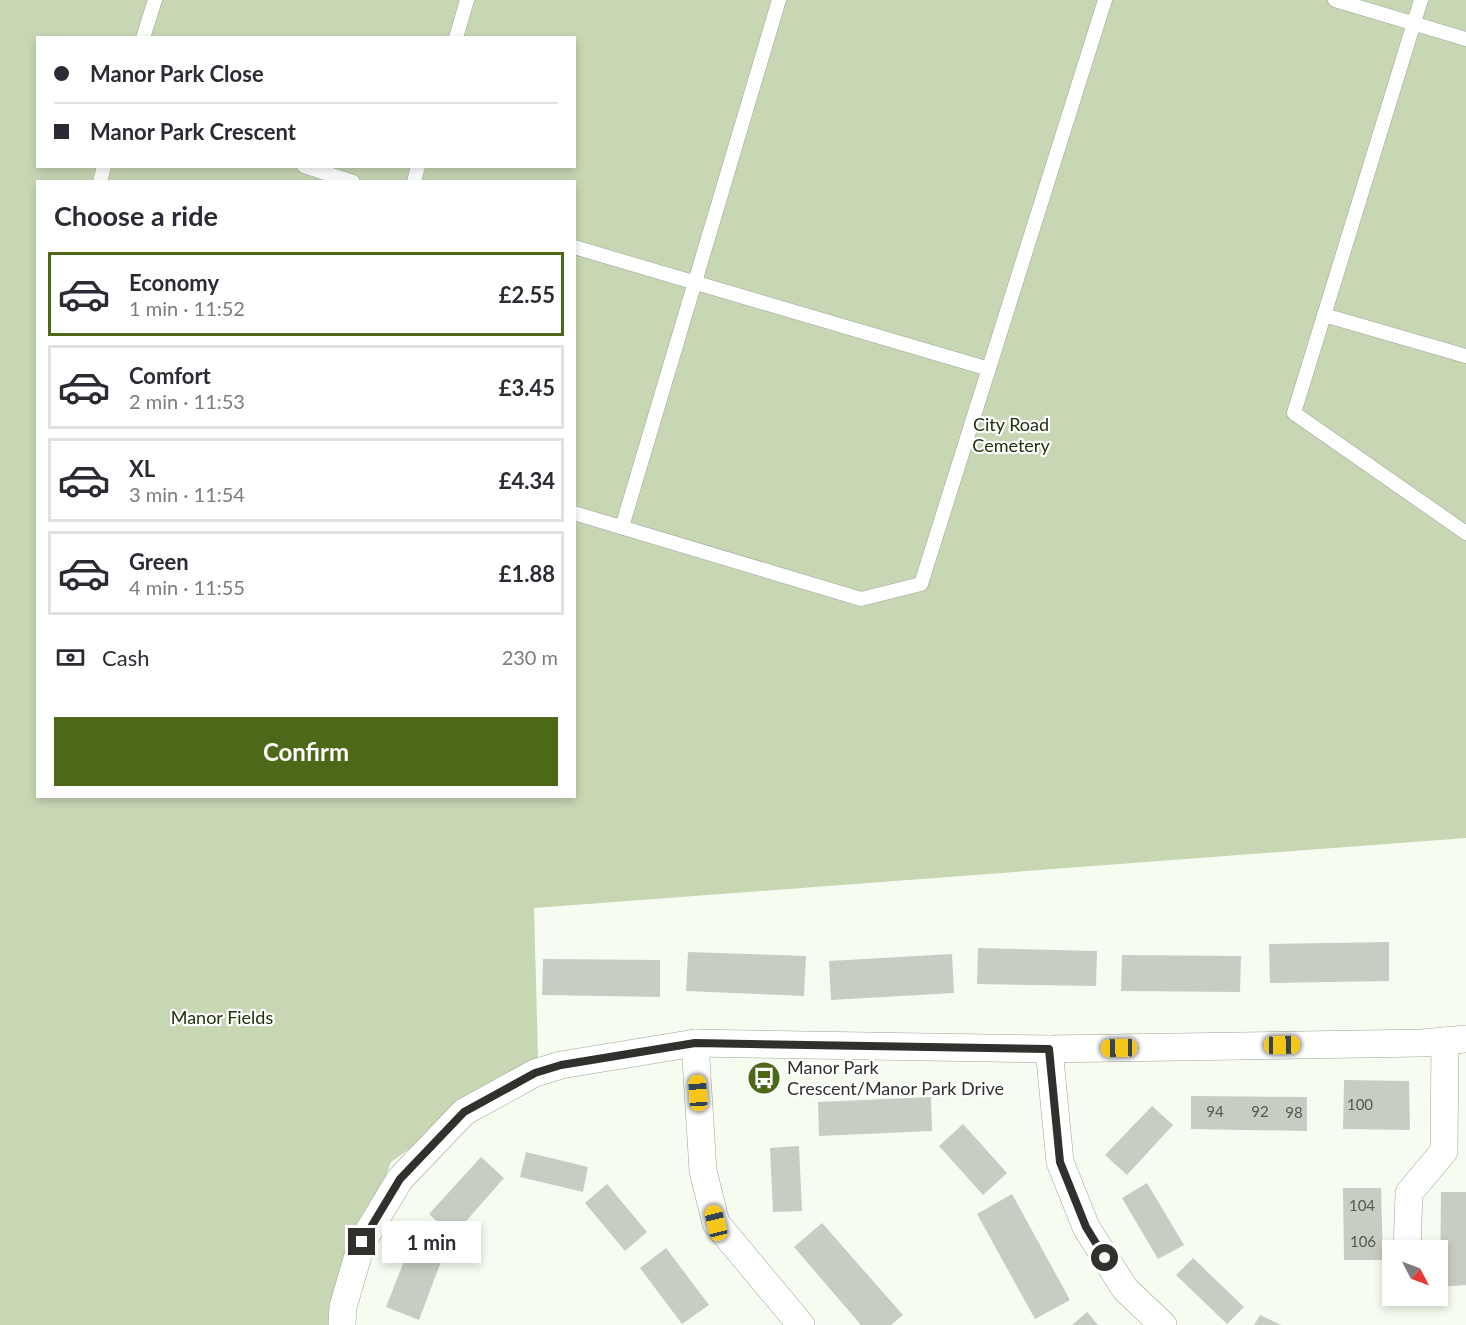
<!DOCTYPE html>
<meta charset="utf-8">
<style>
:root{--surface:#fff;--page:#f7f7f7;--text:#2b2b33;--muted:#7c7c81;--line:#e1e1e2;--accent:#4e6819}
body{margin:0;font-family:Lato,sans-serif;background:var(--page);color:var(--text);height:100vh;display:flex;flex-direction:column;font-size:22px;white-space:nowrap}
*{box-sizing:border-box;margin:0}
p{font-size:20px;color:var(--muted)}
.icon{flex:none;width:33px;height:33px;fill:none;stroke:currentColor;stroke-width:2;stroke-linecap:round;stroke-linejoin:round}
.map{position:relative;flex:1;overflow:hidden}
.details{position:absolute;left:36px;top:180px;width:540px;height:618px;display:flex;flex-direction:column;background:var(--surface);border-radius:0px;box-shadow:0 3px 9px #0003}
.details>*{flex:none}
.top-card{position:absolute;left:36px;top:36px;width:540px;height:132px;border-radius:0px;box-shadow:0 3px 9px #0003;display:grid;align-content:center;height:132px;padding:0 18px;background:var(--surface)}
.needle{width:39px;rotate:131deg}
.buttons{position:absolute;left:1382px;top:1240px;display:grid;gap:12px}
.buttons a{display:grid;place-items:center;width:66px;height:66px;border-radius:0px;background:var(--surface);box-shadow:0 3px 9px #0003;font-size:30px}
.end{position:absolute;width:27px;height:27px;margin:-14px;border:8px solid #2f312c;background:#fff;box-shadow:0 0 0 3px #fff}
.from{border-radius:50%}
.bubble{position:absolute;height:42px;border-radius:0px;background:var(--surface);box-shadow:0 3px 9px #0003;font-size:20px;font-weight:700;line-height:42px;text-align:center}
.car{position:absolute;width:18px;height:36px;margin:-18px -9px;border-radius:8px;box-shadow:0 0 4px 2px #0007;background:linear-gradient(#f5c518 24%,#345 0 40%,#f5c518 0 76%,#345 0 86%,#f5c518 0)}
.top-card b{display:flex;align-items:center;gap:21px;height:57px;font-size:22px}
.top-card b+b{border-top:2px solid var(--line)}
.top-card i{width:15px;height:15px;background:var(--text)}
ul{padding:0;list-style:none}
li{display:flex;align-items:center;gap:18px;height:84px;margin:0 12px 9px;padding:0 6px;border:3px solid var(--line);border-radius:0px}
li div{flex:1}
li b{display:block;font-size:22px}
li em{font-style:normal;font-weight:700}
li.active{border-color:var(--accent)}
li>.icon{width:54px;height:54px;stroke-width:1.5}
h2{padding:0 18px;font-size:27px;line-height:72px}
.pay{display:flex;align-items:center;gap:15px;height:66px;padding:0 18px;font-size:22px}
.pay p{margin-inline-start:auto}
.cta{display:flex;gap:12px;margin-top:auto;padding:12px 18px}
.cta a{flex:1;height:69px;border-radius:0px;background:var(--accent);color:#fff;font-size:24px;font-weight:700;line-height:69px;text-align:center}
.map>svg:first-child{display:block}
.green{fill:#c7d7b3;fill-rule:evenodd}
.building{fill:#c8cdc2}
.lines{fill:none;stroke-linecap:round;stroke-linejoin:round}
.service-casing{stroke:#9fa499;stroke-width:15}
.minor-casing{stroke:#9fa499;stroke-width:28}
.service{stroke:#fff;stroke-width:14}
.minor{stroke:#fff;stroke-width:27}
.route{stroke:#2f312c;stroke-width:8}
.labels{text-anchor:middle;stroke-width:4.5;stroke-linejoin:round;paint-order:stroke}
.number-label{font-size:15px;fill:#555852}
.park-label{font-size:18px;fill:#23300a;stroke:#fff}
.poi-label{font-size:18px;fill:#2f312c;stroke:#fff;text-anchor:start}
</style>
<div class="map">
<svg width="1466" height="1325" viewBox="0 0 1466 1325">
<rect width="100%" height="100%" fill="#f6fcef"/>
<path class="green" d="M0,0H1466V838L534,908L538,1057L391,1162L331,1325H0ZM38,38H574V166H38ZM38,182H574V796H38Z"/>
<g class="building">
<path d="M1389,942V981L1270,983L1269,944Z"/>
<path d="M978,948L1097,951L1096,986L977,984Z"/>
<path d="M688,952L806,956L804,996L686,991Z"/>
<path d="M952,954L954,993L831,1000L829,961Z"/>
<path d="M1122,955L1241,956L1240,992L1121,991Z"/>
<path d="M543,959L660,960V997L542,995Z"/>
<path d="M1344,1080L1409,1081L1410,1130L1343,1129Z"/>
<path d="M1191,1096L1307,1097V1131L1191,1129Z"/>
<path d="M931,1097L932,1131L819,1136L818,1102Z"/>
<path d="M1152,1106L1173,1125L1127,1175L1105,1155Z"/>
<path d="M963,1124L1007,1173L983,1195L939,1146Z"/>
<path d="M799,1146L802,1211L773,1212L770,1148Z"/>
<path d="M526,1152L588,1167L583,1192L520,1177Z"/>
<path d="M481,1157L504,1178L453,1236L429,1214Z"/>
<path d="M1147,1183L1184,1245L1158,1259L1122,1198Z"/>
<path d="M607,1184L647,1232L625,1251L585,1203Z"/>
<path d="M1343,1188H1381L1383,1260H1344Z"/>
<path d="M1441,1192H1466V1285L1440,1287Z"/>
<path d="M1012,1194L1070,1300L1035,1319L977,1214Z"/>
<path d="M822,1223L903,1315L891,1325H861L794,1247Z"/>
<path d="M410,1246L442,1259L419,1320L386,1307Z"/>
<path d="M666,1248L709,1305L682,1324L640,1268Z"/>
<path d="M1193,1258L1244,1307L1227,1324L1176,1275Z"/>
<path d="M1087,1312L1098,1325H1072Z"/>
<path d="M1260,1315L1281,1325H1254Z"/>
</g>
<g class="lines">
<g class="service-casing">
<g id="service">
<path d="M1335,0L1466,39"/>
<path d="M1421,0L1294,413L1466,533"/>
<path d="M143,38L155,0"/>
<path d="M456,38L467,0"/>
<path d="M304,166L353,182"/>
<path d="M100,182L104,166"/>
<path d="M414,182L418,166"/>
<path d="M574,247L989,369"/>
<path d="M1324,315L1466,356"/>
<path d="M574,513L861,599L921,584L1105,0"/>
<path d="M622,527L779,0"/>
</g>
</g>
<g class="minor-casing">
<g id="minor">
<path d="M695,1043L703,1171L716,1223L801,1325"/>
<path d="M1049,1049L1060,1162L1086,1227L1125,1289L1163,1325"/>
<path d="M1407,1251L1409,1193L1444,1151L1445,1041"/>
<path d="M342,1325L343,1307L362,1242L400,1179L464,1112L535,1073L561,1065L695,1043L1049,1049L1422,1043L1466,1039"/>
</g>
</g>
<use href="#service" class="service"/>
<use href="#minor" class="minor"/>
</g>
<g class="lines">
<path class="route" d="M362,1242L400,1179L464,1112L535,1073L561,1065L695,1043L1049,1049L1060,1162L1086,1227L1105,1258"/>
</g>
<defs>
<g id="bus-disc" transform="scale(1.725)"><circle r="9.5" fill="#4e6819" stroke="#fff"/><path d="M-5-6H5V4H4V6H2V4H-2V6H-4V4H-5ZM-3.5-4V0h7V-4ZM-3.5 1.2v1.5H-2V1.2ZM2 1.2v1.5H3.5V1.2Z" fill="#fff"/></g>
</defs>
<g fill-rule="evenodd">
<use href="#bus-disc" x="764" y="1078"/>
</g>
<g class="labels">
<g class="number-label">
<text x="1360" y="1110">100</text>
<text x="1215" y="1117">94</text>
<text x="1260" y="1117">92</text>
<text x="1294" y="1118">98</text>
<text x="1362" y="1211">104</text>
<text x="1363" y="1247">106</text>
</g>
<g class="park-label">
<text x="1011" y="431">City Road<tspan x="1011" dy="21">Cemetery</tspan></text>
<text x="222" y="1024">Manor Fields</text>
</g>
<g class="poi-label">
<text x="787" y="1074">Manor Park<tspan x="787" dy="21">Crescent/Manor Park Drive</tspan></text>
</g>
</g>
</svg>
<div class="buttons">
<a><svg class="needle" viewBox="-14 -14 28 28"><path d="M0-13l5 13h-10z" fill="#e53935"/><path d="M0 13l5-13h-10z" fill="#7c7c81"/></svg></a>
</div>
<i class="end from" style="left:1105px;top:1258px"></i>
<i class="end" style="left:362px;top:1242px"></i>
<div class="bubble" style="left:382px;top:1221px;width:99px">1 min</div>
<i class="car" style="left:1282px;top:1045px;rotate:89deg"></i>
<i class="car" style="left:1119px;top:1048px;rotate:269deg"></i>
<i class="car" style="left:698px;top:1093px;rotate:356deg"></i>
<i class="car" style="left:716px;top:1223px;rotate:346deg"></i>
<div class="top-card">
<b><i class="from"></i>Manor Park Close</b>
<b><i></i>Manor Park Crescent</b>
</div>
<section class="details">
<h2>Choose a ride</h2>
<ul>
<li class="active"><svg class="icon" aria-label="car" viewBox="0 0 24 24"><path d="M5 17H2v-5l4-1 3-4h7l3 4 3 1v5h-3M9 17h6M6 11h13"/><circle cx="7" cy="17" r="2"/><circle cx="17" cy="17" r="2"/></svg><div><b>Economy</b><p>1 min · 11:52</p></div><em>£2.55</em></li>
<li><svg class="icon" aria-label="car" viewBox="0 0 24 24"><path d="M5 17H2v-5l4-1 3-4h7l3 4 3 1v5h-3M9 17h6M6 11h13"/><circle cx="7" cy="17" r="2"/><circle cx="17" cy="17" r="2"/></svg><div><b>Comfort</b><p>2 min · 11:53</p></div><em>£3.45</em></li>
<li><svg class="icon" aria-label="car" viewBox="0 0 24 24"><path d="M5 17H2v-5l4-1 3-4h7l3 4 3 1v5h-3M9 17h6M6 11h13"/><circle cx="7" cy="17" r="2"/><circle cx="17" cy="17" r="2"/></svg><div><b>XL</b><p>3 min · 11:54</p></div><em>£4.34</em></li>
<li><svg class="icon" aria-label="car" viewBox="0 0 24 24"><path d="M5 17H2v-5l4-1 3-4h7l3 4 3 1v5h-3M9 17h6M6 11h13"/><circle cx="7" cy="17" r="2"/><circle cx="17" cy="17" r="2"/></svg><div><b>Green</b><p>4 min · 11:55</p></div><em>£1.88</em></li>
</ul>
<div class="pay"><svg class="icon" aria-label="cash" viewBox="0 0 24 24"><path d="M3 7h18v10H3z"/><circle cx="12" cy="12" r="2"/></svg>Cash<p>230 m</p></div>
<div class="cta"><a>Confirm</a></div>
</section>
</div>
